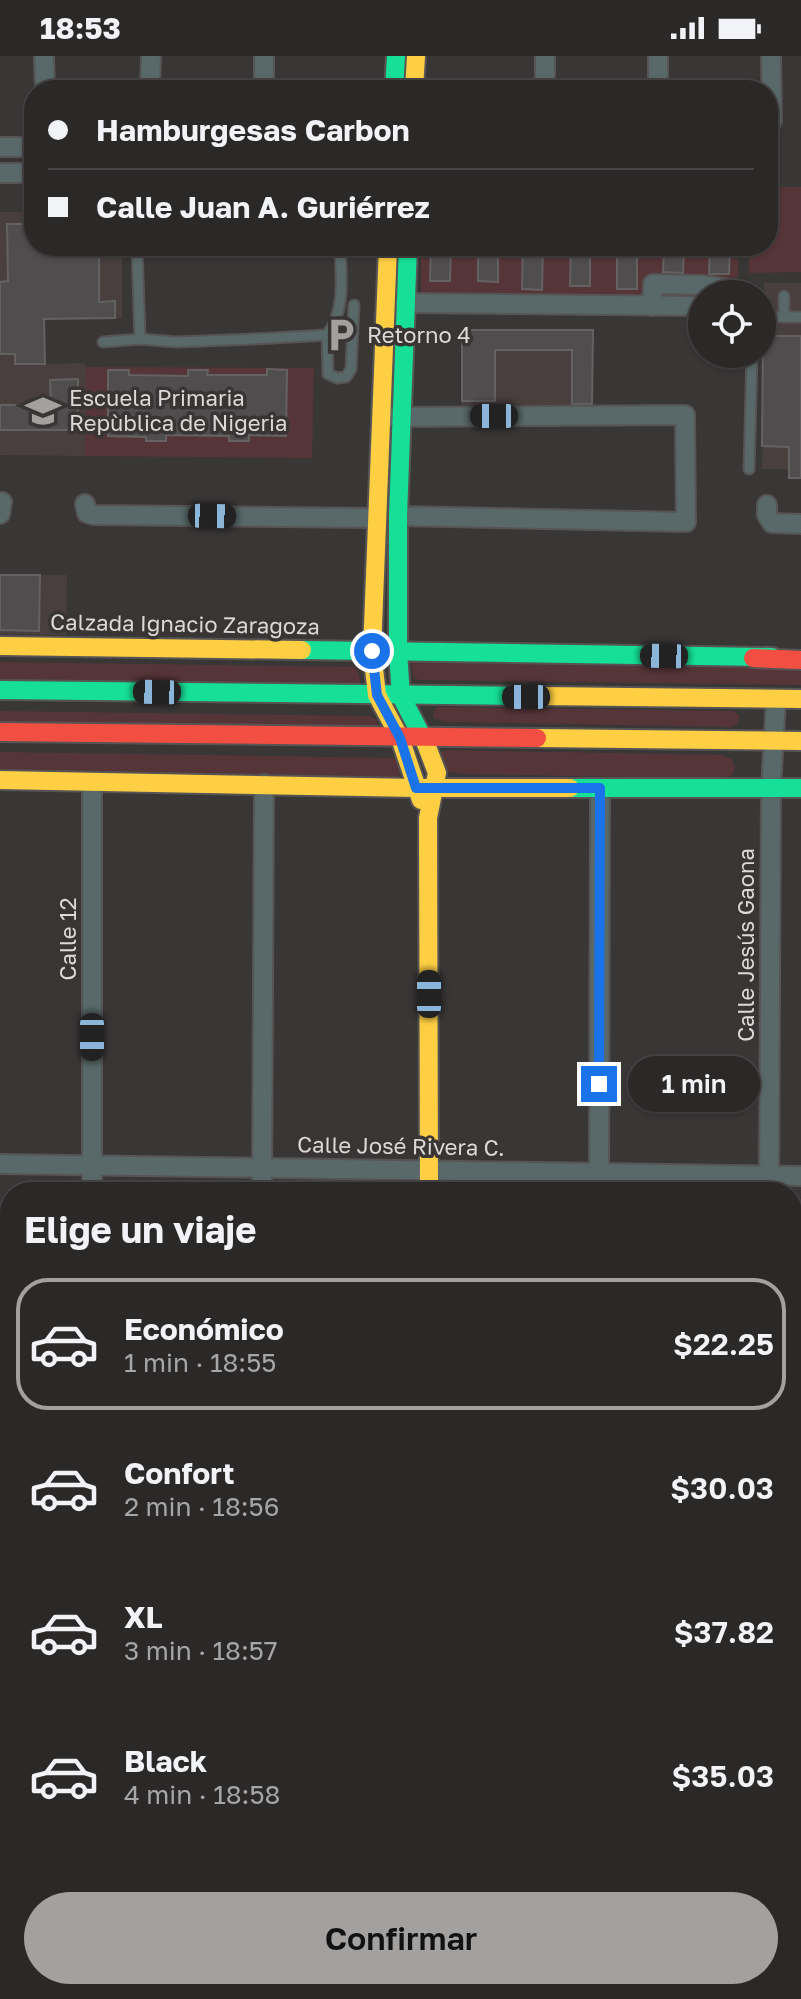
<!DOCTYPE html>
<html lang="es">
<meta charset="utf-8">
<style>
:root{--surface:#2b2828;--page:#373434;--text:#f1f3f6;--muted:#a6a6a8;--line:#474445;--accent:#a3a0a0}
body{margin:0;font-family:"Golos Text",sans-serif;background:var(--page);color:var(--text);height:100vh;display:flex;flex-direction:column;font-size:30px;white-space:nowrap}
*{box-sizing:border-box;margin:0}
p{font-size:26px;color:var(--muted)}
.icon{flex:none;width:44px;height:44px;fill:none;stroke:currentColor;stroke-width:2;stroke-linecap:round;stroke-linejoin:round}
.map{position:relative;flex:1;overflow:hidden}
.panel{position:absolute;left:0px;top:1126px;width:802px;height:818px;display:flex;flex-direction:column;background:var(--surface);border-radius:32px 32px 0 0;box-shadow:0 2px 6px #0004,0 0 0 2px var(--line)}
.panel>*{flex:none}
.top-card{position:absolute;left:24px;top:24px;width:754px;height:176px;border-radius:32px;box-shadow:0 2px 6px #0004,0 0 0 2px var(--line);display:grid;align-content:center;height:176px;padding:0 24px;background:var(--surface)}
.controls{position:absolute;left:688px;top:224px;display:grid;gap:16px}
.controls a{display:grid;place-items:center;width:88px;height:88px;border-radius:50%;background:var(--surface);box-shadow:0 2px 6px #0004,0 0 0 2px var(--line);font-size:40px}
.end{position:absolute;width:36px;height:36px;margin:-18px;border:10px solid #1a73e8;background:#fff;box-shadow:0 0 0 4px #fff}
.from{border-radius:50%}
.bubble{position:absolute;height:56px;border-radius:28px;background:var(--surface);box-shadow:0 2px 6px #0004,0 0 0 2px var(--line);font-size:26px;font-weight:600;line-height:56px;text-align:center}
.car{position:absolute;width:24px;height:48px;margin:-24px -12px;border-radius:10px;box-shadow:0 0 6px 2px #0007;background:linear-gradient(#222 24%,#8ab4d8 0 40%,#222 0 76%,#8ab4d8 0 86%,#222 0)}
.top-card b{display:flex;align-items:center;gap:28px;height:76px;font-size:30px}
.top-card b+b{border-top:2px solid var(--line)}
.top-card i{width:20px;height:20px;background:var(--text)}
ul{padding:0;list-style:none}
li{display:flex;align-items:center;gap:24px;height:132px;margin:0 16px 12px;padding:0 8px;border:4px solid transparent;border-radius:32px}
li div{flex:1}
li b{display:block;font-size:30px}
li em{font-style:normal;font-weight:600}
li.current{border-color:var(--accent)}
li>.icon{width:72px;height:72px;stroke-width:1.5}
h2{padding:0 24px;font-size:36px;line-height:96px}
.action{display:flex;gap:16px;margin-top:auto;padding:16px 24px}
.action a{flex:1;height:92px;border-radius:48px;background:var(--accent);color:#111;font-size:32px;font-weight:600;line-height:92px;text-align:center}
.status{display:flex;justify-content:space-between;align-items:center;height:56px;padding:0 40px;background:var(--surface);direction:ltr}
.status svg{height:22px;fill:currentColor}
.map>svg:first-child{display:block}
.built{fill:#493f3f}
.green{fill:#563538}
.building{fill:#4f4d4d;stroke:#636161;stroke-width:2}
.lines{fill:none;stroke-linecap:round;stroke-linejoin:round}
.lane-casing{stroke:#565454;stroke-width:13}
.street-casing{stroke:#565454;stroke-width:22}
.fast-casing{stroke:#565454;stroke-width:22}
.slow-casing{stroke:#565454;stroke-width:22}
.jam-casing{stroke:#565454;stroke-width:22}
.lane{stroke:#596868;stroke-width:9}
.street{stroke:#596868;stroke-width:18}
.fast{stroke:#16e098;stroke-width:18}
.slow{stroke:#ffcf43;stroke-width:18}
.jam{stroke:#f24e42;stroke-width:18}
.route{stroke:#1a73e8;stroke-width:10}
.labels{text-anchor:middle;stroke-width:7;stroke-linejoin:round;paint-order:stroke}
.poi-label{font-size:22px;fill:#dcd9d9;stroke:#3a3535;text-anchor:start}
.street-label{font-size:22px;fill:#dcd9d9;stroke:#3a3535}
</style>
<div class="status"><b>18:53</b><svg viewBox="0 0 49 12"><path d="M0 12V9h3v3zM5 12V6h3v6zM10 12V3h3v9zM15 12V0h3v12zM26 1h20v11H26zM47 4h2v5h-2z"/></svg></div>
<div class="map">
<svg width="801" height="1943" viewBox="0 0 801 1943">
<rect width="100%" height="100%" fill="#393636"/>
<g class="built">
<path d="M0,156H34V190H122V262L44,263L45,308L84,307L86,311L85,400L0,399Z"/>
<path d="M764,227H801V413H762Z"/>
<path d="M462,274H593L592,350L462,349Z"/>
<path d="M0,519H67L66,579L0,578Z"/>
</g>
<g class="green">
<path d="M768,131H801V216L749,217V190H768Z"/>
<path d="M421,190H738V222H644V240L421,241Z"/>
<path d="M86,311L314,312L312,402L85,400Z"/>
<path d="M410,604L801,605V629L420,624L414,622Z"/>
<path d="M0,606L355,611L359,618L361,630L0,634Z"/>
<path d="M437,651L732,655L739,659V666L732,671L444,666L434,662L433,656Z"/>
<path d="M0,655L370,660L376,663L378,669L0,672Z"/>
<path d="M447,694L720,699L732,703L735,712L732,719L721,723L463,718L444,715L439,697Z"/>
<path d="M0,696L398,702L401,717L395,723L0,717Z"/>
<path d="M792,1356L801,1358V1627L792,1629Z"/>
<path d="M0,1609L10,1614V1698L0,1692Z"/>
<path d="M437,1934H590L605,1943H454Z"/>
</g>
<g class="building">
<path d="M7,168H34V190H99V246L115,245V262L44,263L45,308H15V298H0V226L8,225Z"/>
<path d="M431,190H451L450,225H430Z"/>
<path d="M478,190H498V226L478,225Z"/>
<path d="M523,190H543L542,234L522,233Z"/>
<path d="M571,190H590V230H570Z"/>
<rect x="617" y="190" width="20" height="43"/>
<path d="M664,190H684L683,217L663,216Z"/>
<path d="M710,190H730L729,218H709Z"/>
<path d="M462,274H593L592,348H572V294H495V345H462Z"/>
<path d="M763,280H801V422H789V391L762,390Z"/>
<path d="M267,313L287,314L286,380L249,379V385H229V380L166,379V385H146V381L108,380V314H129V319L188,320V314H208L207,319H267Z"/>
<path d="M78,323V374H0V349H51L50,324Z"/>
<path d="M0,519H40L39,575L0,574Z"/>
</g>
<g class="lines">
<g class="lane-casing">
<g id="lane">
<path d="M137,190L140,283"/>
<path d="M784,240V261"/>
<path d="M762,261H801"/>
<path d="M327,279L328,318L337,322L346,321L351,313L354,249"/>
<path d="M103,286L140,283L176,286L254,283L327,279C346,254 341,220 340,190"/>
<path d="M749,413L752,298"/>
</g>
</g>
<g class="street-casing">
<g id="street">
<path d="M44,0L45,34"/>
<path d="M264,0V34"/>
<path d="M545,0V34"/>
<path d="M658,0V34"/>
<path d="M771,0L772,65"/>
<path d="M150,34L151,0"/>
<path d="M0,91H34"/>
<path d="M0,117H34"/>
<path d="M405,247L702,250"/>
<path d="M652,250L653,228L702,229L736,234V238"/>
<path d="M390,361L685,359L686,466L398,460"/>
<path d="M85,448L87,457L94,459L375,462"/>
<path d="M767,449V459L772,467L801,468"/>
<path d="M0,458L2,446"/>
<path d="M0,1108L801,1120"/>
<path d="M92,1136V726"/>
<path d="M262,1136L264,728"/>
<path d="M599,1136L600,732"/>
<path d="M769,1136L771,732L776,643"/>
<path d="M792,1334L801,1335"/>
<path d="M0,1492H10"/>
<path d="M792,1666L801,1665"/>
<path d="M0,1794L3,1699"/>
<path d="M0,1873H10"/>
<path d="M792,1884H801"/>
<path d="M135,1943V1934"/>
<path d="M276,1943V1934"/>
<path d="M756,1943V1934"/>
</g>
</g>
<g class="fast-casing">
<g id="fast">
<path d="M394,34L396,0"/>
<path d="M408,190L398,460V595L401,640L426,688"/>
<path d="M302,594L772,601"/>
<path d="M0,634L539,640"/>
<path d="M570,732H801"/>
<path d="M316,1943L325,1934"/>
</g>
</g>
<g class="slow-casing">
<g id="slow">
<path d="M414,34L416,0"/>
<path d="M388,190L372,595L377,639L400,682L421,744"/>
<path d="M0,590L302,594"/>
<path d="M539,640L801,643"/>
<path d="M537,682L801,685"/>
<path d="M426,688L437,717L428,762L429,1136"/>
<path d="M0,724L416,732H570"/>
<path d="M792,1475L801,1467"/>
<path d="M0,1603L10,1609"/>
<path d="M424,1934L441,1943"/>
<path d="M599,1934L615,1943"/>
</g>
</g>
<g class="jam-casing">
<g id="jam">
<path d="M753,602L801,604"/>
<path d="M0,676L537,682"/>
<path d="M0,1697L10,1703"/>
</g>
</g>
<use href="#lane" class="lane"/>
<use href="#street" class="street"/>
<use href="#fast" class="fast"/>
<use href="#slow" class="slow"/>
<use href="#jam" class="jam"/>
</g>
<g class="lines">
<path class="route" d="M372,595L377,639L400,682L416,732H600L599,1028"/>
</g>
<defs>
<g id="parking-bare" transform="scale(2.76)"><path d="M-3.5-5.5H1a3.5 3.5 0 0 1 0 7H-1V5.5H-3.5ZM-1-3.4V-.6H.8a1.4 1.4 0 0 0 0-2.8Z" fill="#a3a0a0" stroke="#3a3535" stroke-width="2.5" paint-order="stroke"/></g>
<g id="school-bare" transform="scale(2.76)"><path d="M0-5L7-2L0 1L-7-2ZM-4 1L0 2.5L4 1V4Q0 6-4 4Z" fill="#a3a0a0" stroke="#3a3535" stroke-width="2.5" paint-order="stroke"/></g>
</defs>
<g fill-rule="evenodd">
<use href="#parking-bare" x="341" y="279"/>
<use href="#school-bare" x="43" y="355"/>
</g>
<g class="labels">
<g class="poi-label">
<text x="367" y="287">Retorno 4</text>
<text x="69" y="350">Escuela Primaria<tspan x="69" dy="25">Repùblica de Nigeria</tspan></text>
</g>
<g class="street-label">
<text transform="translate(185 568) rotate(1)" y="8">Calzada Ignacio Zaragoza</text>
<text transform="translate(68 883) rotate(-90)" y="8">Calle 12</text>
<text transform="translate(746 889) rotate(-90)" y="8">Calle Jesús Gaona</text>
<text transform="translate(401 1090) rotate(1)" y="8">Calle José Rivera C.</text>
</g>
</g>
</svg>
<div class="controls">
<a><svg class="icon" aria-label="locate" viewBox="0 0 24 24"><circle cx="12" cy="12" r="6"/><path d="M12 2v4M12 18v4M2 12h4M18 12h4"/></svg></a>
</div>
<i class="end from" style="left:372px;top:595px"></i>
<i class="end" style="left:599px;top:1028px"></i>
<div class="bubble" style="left:628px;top:1000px;width:132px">1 min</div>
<i class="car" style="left:494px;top:360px;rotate:270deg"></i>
<i class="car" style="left:212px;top:460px;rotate:91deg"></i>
<i class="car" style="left:664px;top:600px;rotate:271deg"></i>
<i class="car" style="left:157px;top:636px;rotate:271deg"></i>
<i class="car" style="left:526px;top:641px;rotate:270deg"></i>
<i class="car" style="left:429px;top:938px;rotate:0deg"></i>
<i class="car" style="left:92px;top:981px;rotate:180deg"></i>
<div class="top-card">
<b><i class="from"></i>Hamburgesas Carbon</b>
<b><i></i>Calle Juan A. Guriérrez</b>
</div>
<section class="panel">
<h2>Elige un viaje</h2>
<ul>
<li class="current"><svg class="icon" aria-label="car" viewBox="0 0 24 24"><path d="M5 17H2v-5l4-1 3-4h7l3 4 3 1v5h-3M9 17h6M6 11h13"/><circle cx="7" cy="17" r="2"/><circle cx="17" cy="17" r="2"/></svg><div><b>Económico</b><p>1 min · 18:55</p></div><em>$22.25</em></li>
<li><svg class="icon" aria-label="car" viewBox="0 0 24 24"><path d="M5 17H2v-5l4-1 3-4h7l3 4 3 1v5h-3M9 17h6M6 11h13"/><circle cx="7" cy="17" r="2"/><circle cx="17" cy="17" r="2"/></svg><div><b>Confort</b><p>2 min · 18:56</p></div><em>$30.03</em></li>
<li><svg class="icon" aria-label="car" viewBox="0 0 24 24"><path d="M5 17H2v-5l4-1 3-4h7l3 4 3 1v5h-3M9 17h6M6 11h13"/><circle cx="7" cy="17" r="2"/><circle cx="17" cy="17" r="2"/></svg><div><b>XL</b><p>3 min · 18:57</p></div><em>$37.82</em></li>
<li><svg class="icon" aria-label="car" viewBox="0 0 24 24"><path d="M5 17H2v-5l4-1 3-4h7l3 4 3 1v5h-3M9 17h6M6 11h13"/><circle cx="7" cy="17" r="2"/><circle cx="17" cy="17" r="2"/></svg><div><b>Black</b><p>4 min · 18:58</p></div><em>$35.03</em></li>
</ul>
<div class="action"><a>Confirmar</a></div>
</section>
</div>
